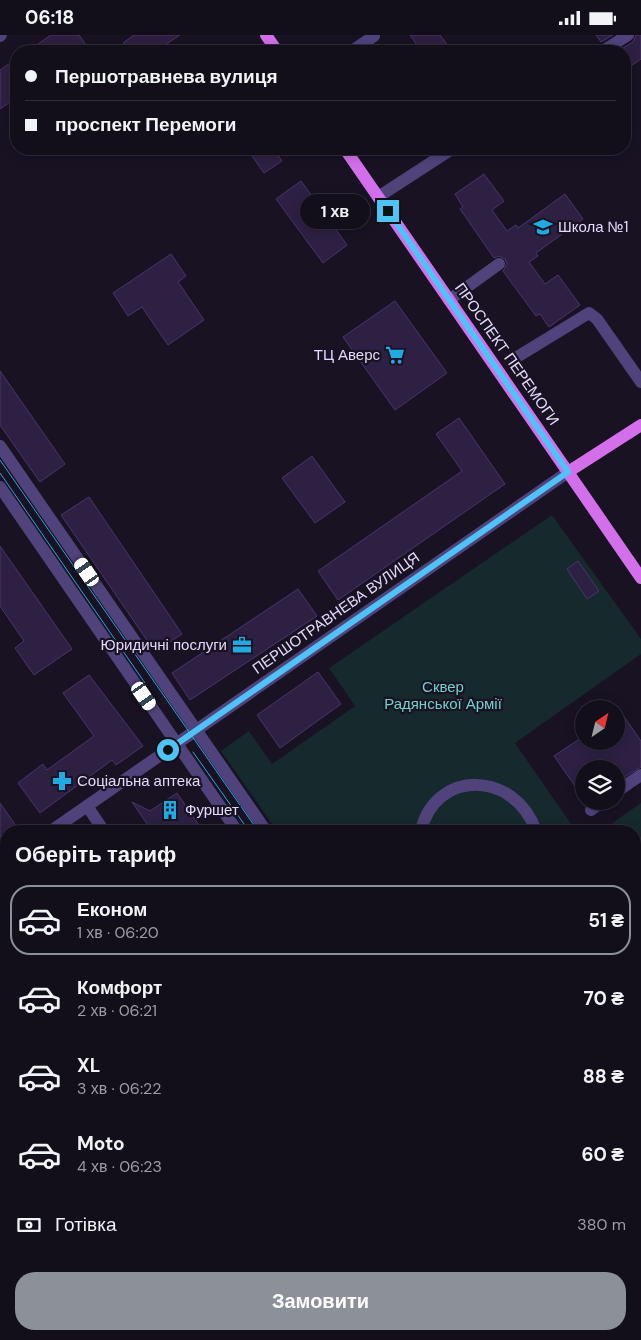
<!DOCTYPE html>
<html lang="uk">
<meta charset="utf-8">
<style>
:root{--surface:#120e1a;--page:#1b1723;--text:#f1f3f6;--muted:#9c9ca2;--line:#312e39;--accent:#8c9099}
body{margin:0;font-family:"DM Sans",sans-serif;background:var(--page);color:var(--text);height:100vh;display:flex;flex-direction:column;font-size:19px;white-space:nowrap}
*{box-sizing:border-box;margin:0}
p{font-size:16px;color:var(--muted)}
.icon{flex:none;width:28px;height:28px;fill:none;stroke:currentColor;stroke-width:2;stroke-linecap:round;stroke-linejoin:round}
.map{position:relative;flex:1;overflow:hidden}
.sheet{position:absolute;left:0px;top:790px;width:641px;height:515px;display:flex;flex-direction:column;background:var(--surface);border-radius:20px 20px 0 0;box-shadow:0 2px 12px #0003,0 0 0 1px var(--line)}
.sheet>*{flex:none}
.guide{position:absolute;left:10px;top:10px;width:621px;height:110px;border-radius:20px;box-shadow:0 2px 12px #0003,0 0 0 1px var(--line);display:grid;align-content:center;height:110px;padding:0 15px;background:var(--surface)}
.needle{width:32px;rotate:35deg}
.tools{position:absolute;left:575px;top:665px;display:grid;gap:10px}
.tools a{display:grid;place-items:center;width:50px;height:50px;border-radius:50%;background:var(--surface);box-shadow:0 2px 12px #0003,0 0 0 1px var(--line);font-size:25px}
.end{position:absolute;width:22px;height:22px;margin:-11px;border:6px solid #4fc3f7;background:#111;box-shadow:0 0 0 2px #111}
.from{border-radius:50%}
.bubble{position:absolute;height:35px;border-radius:18px;background:var(--surface);box-shadow:0 2px 12px #0003,0 0 0 1px var(--line);font-size:16px;font-weight:700;line-height:35px;text-align:center}
.car{position:absolute;width:15px;height:30px;margin:-15px -8px;border-radius:6px;box-shadow:0 0 4px 1px #0007;background:linear-gradient(#fff 24%,#345 0 40%,#fff 0 76%,#345 0 86%,#fff 0)}
.guide b{display:flex;align-items:center;gap:18px;height:48px;font-size:19px}
.guide b+b{border-top:1px solid var(--line)}
.guide i{width:12px;height:12px;background:var(--text)}
ul{padding:0;list-style:none}
li{display:flex;align-items:center;gap:15px;height:70px;margin:0 10px 8px;padding:0 5px;border:2px solid transparent;border-radius:20px}
li div{flex:1}
li b{display:block;font-size:19px}
li em{font-style:normal;font-weight:700}
li.on{border-color:var(--accent)}
li>.icon{width:45px;height:45px;stroke-width:1.5}
h2{padding:0 15px;font-size:22px;line-height:60px}
.pay{display:flex;align-items:center;gap:12px;height:55px;padding:0 15px;font-size:19px}
.pay p{margin-inline-start:auto}
.button{display:flex;gap:10px;margin-top:auto;padding:10px 15px}
.button a{flex:1;height:58px;border-radius:20px;background:var(--accent);color:#fff;font-size:20px;font-weight:700;line-height:58px;text-align:center}
.status{display:flex;justify-content:space-between;align-items:center;height:35px;padding:0 25px;background:var(--surface);direction:ltr}
.status svg{height:14px;fill:currentColor}
.map>svg:first-child{display:block}
.green{fill:#16292d}
.building{fill:#2d2042;stroke:#4a356b}
.lines{fill:none;stroke-linecap:round;stroke-linejoin:round}
.minor{stroke:#50437c;stroke-width:12}
.major{stroke:#d46feb;stroke-width:12}
.tram{stroke:#1faae1;stroke-width:1}
.rail{stroke:#1faae1;stroke-width:4;stroke-dasharray:8 6;stroke-linecap:butt}
.route{stroke:#4fc3f7;stroke-width:6}
.labels{text-anchor:middle;stroke-width:4.5;stroke-linejoin:round;paint-order:stroke}
.poi-label{font-size:15px;fill:#e3d9fa;stroke:#181223;text-anchor:start}
.street-label{font-size:15px;fill:#e3d9fa;stroke:#181223}
.park-label{font-size:15px;fill:#6fd1ca;stroke:#181223}
</style>
<div class="status"><b>06:18</b><svg viewBox="0 0 49 12"><path d="M0 12V9h3v3zM5 12V6h3v6zM10 12V3h3v9zM15 12V0h3v12zM26 1h20v11H26zM47 4h2v5h-2z"/></svg></div>
<div class="map">
<svg width="641" height="1305" viewBox="0 0 641 1305">
<rect width="100%" height="100%" fill="#181223"/>
<g class="green">
<path d="M552,480L641,604V619L515,708L576,796H277L221,716L249,696L272,729L355,671L329,633Z"/>
<path d="M641,768V893L635,897V796H601Z"/>
<path d="M641,939V974L635,978V943Z"/>
</g>
<g class="building">
<path d="M51,0H79L90,16H28Z"/>
<path d="M134,0H180L156,16H129L123,8Z"/>
<path d="M410,0H440L452,16H421Z"/>
<path d="M596,0H613L601,7Z"/>
<path d="M636,0H641V24L625,35V16H618L633,7Z"/>
<path d="M16,24V63L0,74V35Z"/>
<path d="M247,114H274L282,126L264,138Z"/>
<path d="M484,139L504,166L492,175L507,196L516,190L518,193L565,159L583,184L536,218L538,221L529,227L545,249L558,240L580,270L549,292L540,279L536,281L503,236L507,229L505,224L499,221L494,223L460,174L463,172L455,159Z"/>
<path d="M301,146L347,210L323,228L276,164Z"/>
<path d="M171,219L186,241L178,247L204,285L168,310L142,272L128,281L113,258Z"/>
<path d="M395,266L447,338L395,375L343,302Z"/>
<path d="M0,336L65,429L40,447L0,390Z"/>
<path d="M459,383L505,449L338,565L318,536L462,436L436,399Z"/>
<path d="M312,421L345,467L315,488L282,443Z"/>
<path d="M89,462L182,599L155,617L61,480Z"/>
<path d="M0,511L72,614L34,640L15,613L24,606L0,571Z"/>
<path d="M578,526L599,556L587,564L567,534Z"/>
<path d="M298,554L317,581L190,665L172,638Z"/>
<path d="M318,637L341,669L280,713L257,680Z"/>
<path d="M89,640L143,711L116,730L112,725L40,778L18,748L43,729L47,735L94,701L63,658Z"/>
<path d="M616,670L641,706V732L616,747V734H584V764L554,721L584,701V706H616Z"/>
<path d="M177,758L203,796H152L132,767L150,776Z"/>
<path d="M0,768L16,791L0,802Z"/>
</g>
<g class="lines">
<g class="minor">
<path d="M0,1L1,0"/>
<path d="M352,16L374,1"/>
<path d="M603,16L628,0"/>
<path d="M378,162L452,114"/>
<path d="M449,265L499,229"/>
<path d="M517,322L589,278L597,284L641,347"/>
<path d="M0,411L266,796"/>
<path d="M0,452L237,796"/>
<path d="M616,757L641,740"/>
<path d="M87,771L104,796"/>
<path d="M591,775L603,766"/>
<path d="M51,796L568,437"/>
<path d="M421,796C435,734 515,735 536,796"/>
<path d="M0,832L6,828"/>
<path d="M635,907L641,903"/>
<path d="M635,932L641,928"/>
</g>
<g class="major">
<path d="M266,0L277,16"/>
<path d="M345,114L641,543"/>
<path d="M568,437L641,390"/>
</g>
<g class="tram">
<path d="M0,425L258,796"/>
<path d="M0,438L145,648"/>
<path d="M193,717L249,796"/>
<path d="M635,922L641,918"/>
</g>
<g class="rail">
<path d="M635,1004L641,1000"/>
<path d="M635,1232L641,1229"/>
<path d="M635,1244L641,1241"/>
<path d="M635,1258L641,1255"/>
<path d="M97,1305L114,1299"/>
<path d="M482,1305L495,1299"/>
<path d="M512,1305L524,1299"/>
<path d="M540,1305L552,1299"/>
</g>
</g>
<g class="lines">
<path class="route" d="M168,715L568,437L388,176"/>
</g>
<defs>
<g id="school-bare" transform="scale(1.5)"><path d="M0-5L7-2L0 1L-7-2ZM-4 1L0 2.5L4 1V4Q0 6-4 4Z" fill="#1faae1" stroke="#181223" stroke-width="2.5" paint-order="stroke"/></g>
<g id="supermarket-bare" transform="scale(1.5)"><path d="M-6-5.5h2.5l.6 2H6L4.5 2H-2.5L-4.4-4H-6ZM-1.5 3.2a1.3 1.3 0 1 0 .1 0ZM3 3.2a1.3 1.3 0 1 0 .1 0Z" fill="#1faae1" stroke="#181223" stroke-width="2.5" paint-order="stroke"/></g>
<g id="office-bare" transform="scale(1.5)"><path d="M-6-3h4V-5.5h4V-3h4V5H-6ZM-1-4.5V-3h2v-1.5ZM-6 0V1H6V0Z" fill="#1faae1" stroke="#181223" stroke-width="2.5" paint-order="stroke"/></g>
<g id="pharmacy-bare" transform="scale(1.5)"><path d="M-2-6h4v4h4v4h-4v4h-4v-4h-4v-4h4Z" fill="#1faae1" stroke="#181223" stroke-width="2.5" paint-order="stroke"/></g>
<g id="building-bare" transform="scale(1.5)"><path d="M-4-6H4V6H1V3H-1V6H-4ZM-2.5-4.3h1.7v1.8h-1.7ZM.8-4.3h1.7v1.8H.8ZM-2.5-1h1.7V.8h-1.7ZM.8-1h1.7V.8H.8Z" fill="#1faae1" stroke="#181223" stroke-width="2.5" paint-order="stroke"/></g>
</defs>
<g fill-rule="evenodd">
<use href="#school-bare" x="543" y="192"/>
<use href="#supermarket-bare" x="395" y="320"/>
<use href="#office-bare" x="242" y="610"/>
<use href="#pharmacy-bare" x="62" y="746"/>
<use href="#building-bare" x="170" y="775"/>
</g>
<g class="labels">
<g class="poi-label">
<text x="558" y="197">Школа №1</text>
<text x="380" y="325" text-anchor="end">ТЦ Аверс</text>
<text x="227" y="615" text-anchor="end">Юридичні послуги</text>
<text x="77" y="751">Соціальна аптека</text>
<text x="185" y="780">Фуршет</text>
</g>
<g class="street-label">
<text transform="translate(507 319) rotate(55)" y="5">ПРОСПЕКТ ПЕРЕМОГИ</text>
<text transform="translate(336 578) rotate(-35)" y="5">ПЕРШОТРАВНЕВА ВУЛИЦЯ</text>
</g>
<g class="park-label">
<text x="443" y="657">Сквер<tspan x="443" dy="17">Радянської Армії</tspan></text>
</g>
</g>
</svg>
<div class="tools">
<a><svg class="needle" viewBox="-14 -14 28 28"><path d="M0-13l5 13h-10z" fill="#e53935"/><path d="M0 13l5-13h-10z" fill="#9c9ca2"/></svg></a>
<a><svg class="icon" aria-label="layers" viewBox="0 0 24 24"><path d="M12 4l9 5-9 5-9-5zM3 14l9 5 9-5"/></svg></a>
</div>
<i class="end from" style="left:168px;top:715px"></i>
<i class="end" style="left:388px;top:176px"></i>
<div class="bubble" style="left:300px;top:159px;width:70px">1 хв</div>
<i class="car" style="left:87px;top:537px;rotate:325deg"></i>
<i class="car" style="left:144px;top:661px;rotate:145deg"></i>
<div class="guide">
<b><i class="from"></i>Першотравнева вулиця</b>
<b><i></i>проспект Перемоги</b>
</div>
<section class="sheet">
<h2>Оберіть тариф</h2>
<ul>
<li class="on"><svg class="icon" aria-label="car" viewBox="0 0 24 24"><path d="M5 17H2v-5l4-1 3-4h7l3 4 3 1v5h-3M9 17h6M6 11h13"/><circle cx="7" cy="17" r="2"/><circle cx="17" cy="17" r="2"/></svg><div><b>Економ</b><p>1 хв · 06:20</p></div><em>51 ₴</em></li>
<li><svg class="icon" aria-label="car" viewBox="0 0 24 24"><path d="M5 17H2v-5l4-1 3-4h7l3 4 3 1v5h-3M9 17h6M6 11h13"/><circle cx="7" cy="17" r="2"/><circle cx="17" cy="17" r="2"/></svg><div><b>Комфорт</b><p>2 хв · 06:21</p></div><em>70 ₴</em></li>
<li><svg class="icon" aria-label="car" viewBox="0 0 24 24"><path d="M5 17H2v-5l4-1 3-4h7l3 4 3 1v5h-3M9 17h6M6 11h13"/><circle cx="7" cy="17" r="2"/><circle cx="17" cy="17" r="2"/></svg><div><b>XL</b><p>3 хв · 06:22</p></div><em>88 ₴</em></li>
<li><svg class="icon" aria-label="car" viewBox="0 0 24 24"><path d="M5 17H2v-5l4-1 3-4h7l3 4 3 1v5h-3M9 17h6M6 11h13"/><circle cx="7" cy="17" r="2"/><circle cx="17" cy="17" r="2"/></svg><div><b>Moto</b><p>4 хв · 06:23</p></div><em>60 ₴</em></li>
</ul>
<div class="pay"><svg class="icon" aria-label="cash" viewBox="0 0 24 24"><path d="M3 7h18v10H3z"/><circle cx="12" cy="12" r="2"/></svg>Готівка<p>380 m</p></div>
<div class="button"><a>Замовити</a></div>
</section>
</div>
